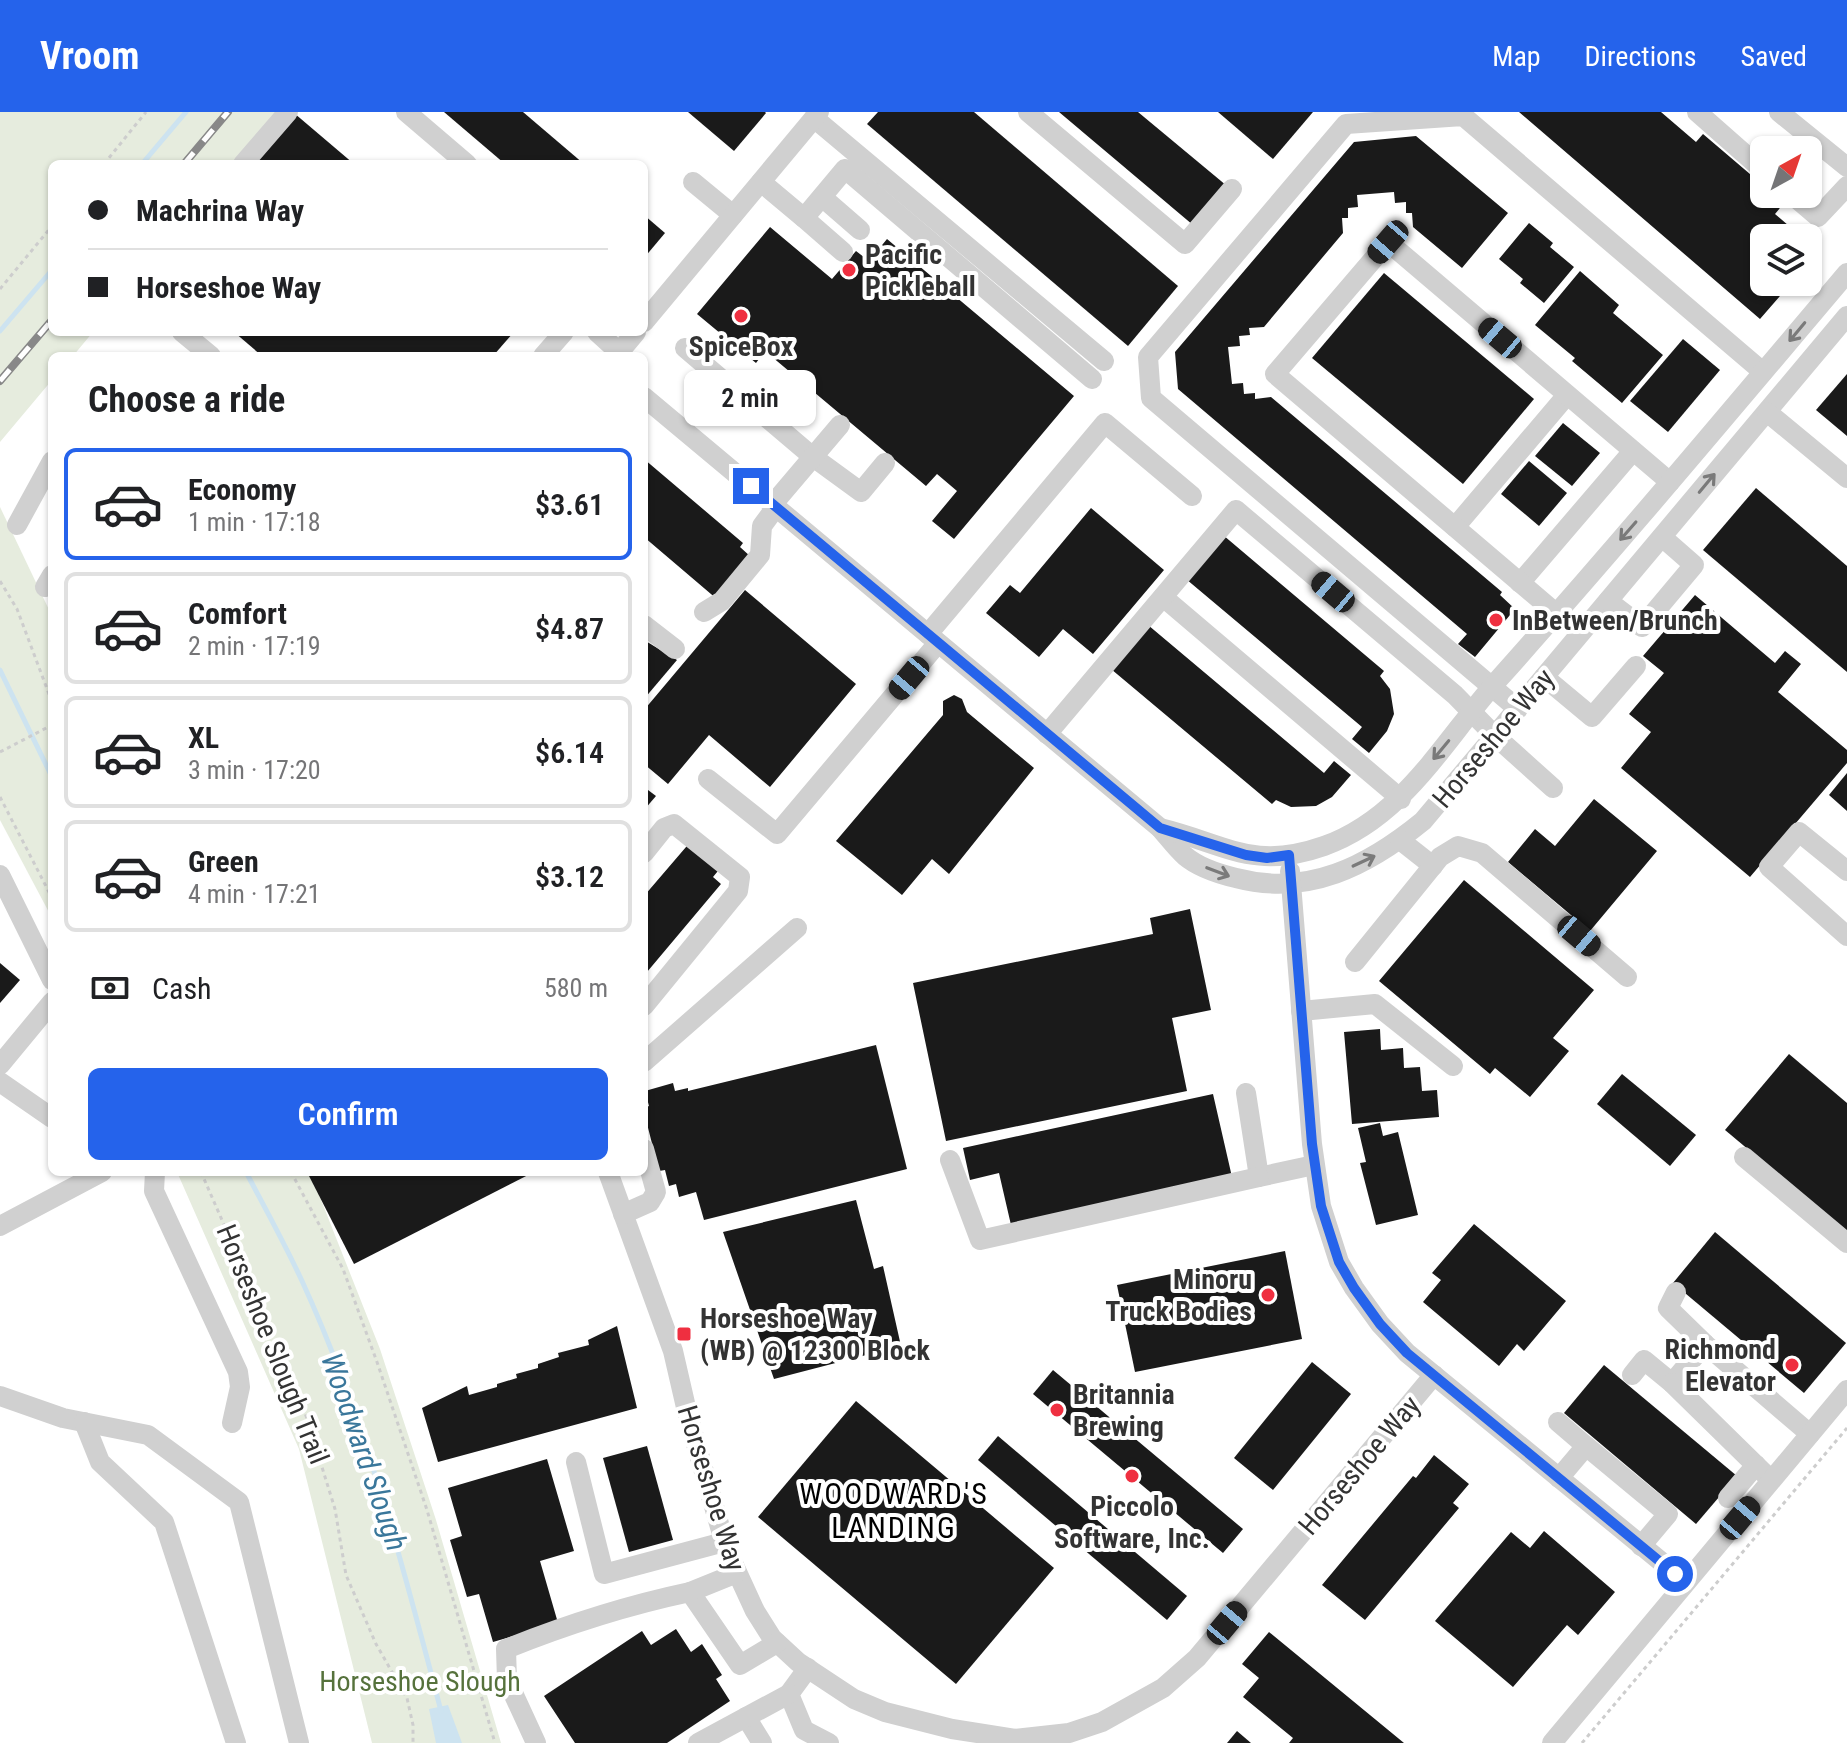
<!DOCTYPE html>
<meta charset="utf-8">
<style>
:root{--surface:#fff;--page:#f6f6f6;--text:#202124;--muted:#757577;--line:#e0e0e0;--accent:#2563eb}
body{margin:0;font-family:"Roboto Condensed",sans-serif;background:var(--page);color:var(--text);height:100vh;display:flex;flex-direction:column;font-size:30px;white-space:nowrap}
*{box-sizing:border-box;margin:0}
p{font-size:26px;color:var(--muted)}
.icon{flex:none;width:44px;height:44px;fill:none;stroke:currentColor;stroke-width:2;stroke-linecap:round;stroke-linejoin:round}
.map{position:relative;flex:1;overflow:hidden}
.sheet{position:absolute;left:48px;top:240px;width:600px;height:824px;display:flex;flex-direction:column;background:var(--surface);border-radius:12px;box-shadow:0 2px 6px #0004}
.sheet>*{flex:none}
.top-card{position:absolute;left:48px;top:48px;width:600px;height:176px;border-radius:12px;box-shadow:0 2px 6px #0004;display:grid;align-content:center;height:176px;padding:0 40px;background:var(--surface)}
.needle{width:52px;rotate:40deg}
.tools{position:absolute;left:1750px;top:24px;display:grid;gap:16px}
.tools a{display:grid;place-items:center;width:72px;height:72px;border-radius:12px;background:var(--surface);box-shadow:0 2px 6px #0004;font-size:40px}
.end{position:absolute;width:36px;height:36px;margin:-18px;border:10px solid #2563eb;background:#fff;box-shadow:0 0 0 4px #fff}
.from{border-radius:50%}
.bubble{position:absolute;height:56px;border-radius:12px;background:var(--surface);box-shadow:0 2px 6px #0004;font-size:26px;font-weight:600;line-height:56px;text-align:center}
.car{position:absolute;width:24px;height:48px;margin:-24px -12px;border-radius:10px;box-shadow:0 0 6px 2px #0007;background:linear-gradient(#222 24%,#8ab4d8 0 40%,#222 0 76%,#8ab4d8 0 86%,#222 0)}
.top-card b{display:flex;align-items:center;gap:28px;height:76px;font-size:30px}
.top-card b+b{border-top:2px solid var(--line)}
.top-card i{width:20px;height:20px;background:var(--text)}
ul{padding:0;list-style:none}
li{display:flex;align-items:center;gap:24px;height:112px;margin:0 16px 12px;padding:0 24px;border:4px solid var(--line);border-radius:12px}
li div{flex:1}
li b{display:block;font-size:30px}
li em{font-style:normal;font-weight:600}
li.current{border-color:var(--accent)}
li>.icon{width:72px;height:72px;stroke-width:1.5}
h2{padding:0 40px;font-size:36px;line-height:96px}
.pay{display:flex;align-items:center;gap:20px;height:88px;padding:0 40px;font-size:30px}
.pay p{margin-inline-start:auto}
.cta{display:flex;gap:16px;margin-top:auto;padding:16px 40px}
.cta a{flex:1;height:92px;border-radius:12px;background:var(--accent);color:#fff;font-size:32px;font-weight:600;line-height:92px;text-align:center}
header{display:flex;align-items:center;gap:48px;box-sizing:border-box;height:112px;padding:0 40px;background:var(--accent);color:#fff}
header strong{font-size:38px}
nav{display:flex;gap:44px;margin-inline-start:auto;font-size:28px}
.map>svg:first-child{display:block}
.green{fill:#e6ecde}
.water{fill:#cde3f0}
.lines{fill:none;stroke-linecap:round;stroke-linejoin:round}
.stream{stroke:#cde3f0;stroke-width:5}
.building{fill:#1a1a1a}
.path{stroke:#cdcdcd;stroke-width:3;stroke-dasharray:4 4;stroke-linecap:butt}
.minor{stroke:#d0d0d0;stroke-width:20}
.rail-casing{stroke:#888;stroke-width:8}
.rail{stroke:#fff;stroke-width:5;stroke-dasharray:15;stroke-linecap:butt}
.oneway{stroke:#7a7a7a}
.route{stroke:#2563eb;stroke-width:10}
.poi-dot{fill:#ef2f40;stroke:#fff;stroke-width:3}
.labels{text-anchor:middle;stroke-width:8;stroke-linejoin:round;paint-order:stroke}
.poi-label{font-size:28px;font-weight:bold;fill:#333;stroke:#fff;text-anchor:start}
.street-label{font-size:28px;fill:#333;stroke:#fff}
.park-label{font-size:28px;fill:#56723c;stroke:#fff}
.water-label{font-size:30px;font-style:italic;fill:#3a779b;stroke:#fff}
.neighbourhood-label{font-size:30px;letter-spacing:2px;fill:#000;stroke:#fff}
</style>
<header>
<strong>Vroom</strong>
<nav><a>Map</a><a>Directions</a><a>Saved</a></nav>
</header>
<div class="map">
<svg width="1847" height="1631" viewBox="0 0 1847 1631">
<rect width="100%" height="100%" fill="#fff"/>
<g class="green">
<path d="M0,0H279L235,52H52V220H93L73,244H52V268L0,330Z"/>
<path d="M0,395L52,504V806L0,708Z"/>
<path d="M177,1060H310L380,1237L436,1408L501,1631H372L299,1337Z"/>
</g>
<path class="water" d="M448,1593L462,1631H436L429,1597Z"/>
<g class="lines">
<g class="stream">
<path d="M142,52L186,0"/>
<path d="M0,219L52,158"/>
<path d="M0,558L52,665"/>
<path d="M246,1060C265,1096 285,1132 302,1169C365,1306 403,1454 441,1599"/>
</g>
</g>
<g class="building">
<path d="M444,0H523L584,52H505Z"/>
<path d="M688,0H765L766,1L734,39Z"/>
<path d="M878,0H974L1178,174L1128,234L867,12Z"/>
<path d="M1059,0H1138L1227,74L1193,113Z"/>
<path d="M1218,0H1313L1273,47Z"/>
<path d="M1519,0H1661L1696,30L1703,22L1764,74V82H1773L1784,91L1775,102L1803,126H1764V170H1792L1760,207Z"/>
<path d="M294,1L354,52H251Z"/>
<path d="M1416,24L1508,101L1462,156L1413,115L1412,101H1406V90L1395,91L1394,80L1357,83L1358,95L1348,96V106H1342L1343,121L1264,215L1249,216L1250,223L1239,224L1240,234L1228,235L1232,272L1243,271L1244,282L1255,281V287L1271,285L1502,480L1500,483L1515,497L1475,545L1458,532L1467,522L1178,277L1175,240L1354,30Z"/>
<path d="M644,103L665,121L644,146Z"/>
<path d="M1529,111L1553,131L1550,135L1574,155L1544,191L1520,171L1523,167L1499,147Z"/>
<path d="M770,115L832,167L856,139L869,149L887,127L1074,284L954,427L932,409L957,379L937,362L926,374L765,239L756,251L697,202Z"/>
<path d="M1808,130L1819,139L1808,152Z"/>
<path d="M1580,159L1619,193L1613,201L1663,243L1622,291L1572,249L1575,246L1535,213Z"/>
<path d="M1384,161L1534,287L1463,372L1312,246Z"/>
<path d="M234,220H514L493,244H262Z"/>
<path d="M1683,227L1720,258L1668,320L1630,289Z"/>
<path d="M1847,262V324L1816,298Z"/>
<path d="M1563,311L1600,341L1572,374L1535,344Z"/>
<path d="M644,347L743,431L740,435L751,445L718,488L644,425Z"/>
<path d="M1529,349L1567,381L1539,414L1501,382Z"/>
<path d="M1756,376L1847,454V560L1703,438Z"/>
<path d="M1091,396L1164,458L1093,542L1063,517L1039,545L986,501L1010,473L1020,481Z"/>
<path d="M1223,423L1384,559L1380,564L1390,577L1394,602L1387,619L1369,641L1352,627L1362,615L1186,467Z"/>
<path d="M745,478L856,572L770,675L709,623L668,672L644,652V598Z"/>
<path d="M1695,483L1775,551L1785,539L1801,552L1778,580L1847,638V651L1750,765L1621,656L1651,620L1629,602L1664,561L1643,544Z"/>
<path d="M1148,513L1324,661L1334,649L1351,663L1332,685L1316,694L1291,695L1276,688L1272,692L1111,557Z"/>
<path d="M644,528L677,548L644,587Z"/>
<path d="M954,583L962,587L967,600L1034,656L949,762L932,747L902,783L836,729L943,603V589Z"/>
<path d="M1847,661V699L1829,683Z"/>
<path d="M644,675L656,684L644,698Z"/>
<path d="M1594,687L1657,739L1590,819L1508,750L1535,717L1555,734Z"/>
<path d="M692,728L722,754L713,765L721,772L647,860L644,858V784Z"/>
<path d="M1464,768L1594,878L1553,926L1569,939L1530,985L1495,956L1490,962L1379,869Z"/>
<path d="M1190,797L1211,898L1172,906L1187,979L946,1029L913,871L1153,822L1150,806Z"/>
<path d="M0,851L20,868L0,891Z"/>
<path d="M1380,917L1381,938L1403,936L1404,956L1420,955L1422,979L1437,978L1439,1005L1352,1012L1344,920Z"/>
<path d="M876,933L907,1057L704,1108L696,1080L679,1085L676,1072L669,1074L665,1058L659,1059L644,1000V996L649,994L645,979L673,971L675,979L688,976V979Z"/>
<path d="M1789,942L1847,991V1120L1725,1018Z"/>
<path d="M1622,962L1696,1023L1670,1054L1597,992Z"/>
<path d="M1213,982L1232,1065L1011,1113L999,1061L970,1068L963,1036Z"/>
<path d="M1380,1011L1383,1024L1398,1020L1418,1103L1376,1113L1360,1051L1366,1050L1358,1016Z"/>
<path d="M316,1060H534L354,1152L309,1064Z"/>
<path d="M856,1088L874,1157L883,1154L901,1234L774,1267L723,1120Z"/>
<path d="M1474,1112L1566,1189L1524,1239L1517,1232L1499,1254L1423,1190L1441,1168L1432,1161Z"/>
<path d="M1715,1120L1846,1231L1804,1281L1673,1171Z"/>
<path d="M1285,1139L1302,1227L1135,1260L1117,1173Z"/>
<path d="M617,1214L637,1296L438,1350L422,1296L467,1274L469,1283L497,1275V1272L517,1266L516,1262L538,1256V1252L559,1245L558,1241L589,1233L588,1228Z"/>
<path d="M1312,1250L1351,1282L1273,1378L1234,1346Z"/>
<path d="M1604,1253L1737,1364L1696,1412L1564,1301Z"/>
<path d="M1053,1258L1243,1417L1223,1441L1033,1282Z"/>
<path d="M856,1289L1054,1456L956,1572L758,1405Z"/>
<path d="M998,1324L1187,1484L1167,1508L978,1348Z"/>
<path d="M647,1334L673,1428L629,1440L603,1346Z"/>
<path d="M1434,1343L1469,1372L1453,1391L1459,1396L1365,1508L1322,1473L1413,1364L1416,1366Z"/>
<path d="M547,1347L574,1439L540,1449L558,1511L493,1530L479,1482L467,1485L450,1428L462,1424L448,1376Z"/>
<path d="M1544,1419L1615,1480L1578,1523L1567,1513L1513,1575L1435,1509L1511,1420L1530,1436Z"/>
<path d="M676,1517L691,1540L702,1532L722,1563L716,1567L730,1589L667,1631H575L544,1584L642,1519L651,1533Z"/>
<path d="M1269,1520L1404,1631H1289L1293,1626L1243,1585L1259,1566L1242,1552Z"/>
<path d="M1237,1619L1251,1631H1227Z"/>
</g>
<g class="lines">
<g class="path">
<path d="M104,52L146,0"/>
<path d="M0,177L52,114"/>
<path d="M0,469L17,497L52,590"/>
<path d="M0,640L52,613"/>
<path d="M0,685L52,786"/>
<path d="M201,1060L302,1291L335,1397L346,1463L376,1532L407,1586L413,1613V1631"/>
<path d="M291,1060L343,1157L377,1250L427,1398L495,1631"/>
<path d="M1582,1631L1847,1316"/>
</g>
<g class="minor">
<path d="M406,0L467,52"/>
<path d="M1028,0L1185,132L1232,77"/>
<path d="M1697,0L1764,59"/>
<path d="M1779,0L1847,55"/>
<path d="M814,6L1104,249"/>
<path d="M243,52L288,0"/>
<path d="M693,70L733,103"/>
<path d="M761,70L804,106L845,57L1092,267"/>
<path d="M1791,82L1818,105L1847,74"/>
<path d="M822,85L860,118"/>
<path d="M804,106L843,140"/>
<path d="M644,210L819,0"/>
<path d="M182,220L211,244"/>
<path d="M597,220L619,240"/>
<path d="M685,236L813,345L861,380L885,351"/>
<path d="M543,244L564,220"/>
<path d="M616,244L636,220"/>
<path d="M644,285L1160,716C1168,725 1176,736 1185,744C1198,755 1219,762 1236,766C1308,785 1368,754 1423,709L1847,204"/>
<path d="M1767,300L1847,366"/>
<path d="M773,392L840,313"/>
<path d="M17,413L52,349"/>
<path d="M1455,415L1567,283"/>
<path d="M1520,471L1633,339"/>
<path d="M45,475L52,463"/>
<path d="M1163,485L1401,687"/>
<path d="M1608,489L1642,515L1694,453L1662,425"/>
<path d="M704,500L722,489L760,443L762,414L776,395"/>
<path d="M1557,502L1275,262L1388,130L1670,370"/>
<path d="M644,513L675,537"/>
<path d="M928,522L1105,311L1192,384"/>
<path d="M1544,565L1592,605L1636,554"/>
<path d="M1518,597L1151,286L1148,245L1346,12L1463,4L1763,260"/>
<path d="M1047,622L1236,398L1455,583L1495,624L1553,676"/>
<path d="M708,667L777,722L938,531"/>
<path d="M1160,716C1226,732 1253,759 1324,734C1403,706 1443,630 1496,570C1616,436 1731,298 1847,161"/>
<path d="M1400,728L1433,754"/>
<path d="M644,741L664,716L674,712L740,765L738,779L644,894"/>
<path d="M1290,759L1312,1032L1321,1094L1339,1150L1354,1176L1380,1212L1407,1241L1686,1470"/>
<path d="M1847,759L1799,720L1769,755L1847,824"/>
<path d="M0,763L52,868"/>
<path d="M1355,850L1440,745L1458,734L1482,741L1627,865"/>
<path d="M1301,899L1375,892L1453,954"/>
<path d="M644,950L797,816"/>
<path d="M0,953L52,890"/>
<path d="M0,970L52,1006"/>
<path d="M1246,981L1259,1065L1314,1053"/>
<path d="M1744,1045L1847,1131"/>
<path d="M950,1048L980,1128L1259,1065"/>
<path d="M155,1060L154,1079L238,1260L240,1275L232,1311"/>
<path d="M608,1060L673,1239L688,1304L726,1436L755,1499L772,1526L798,1550L854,1587L885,1600L952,1617L1015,1627L1069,1621L1102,1610L1163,1576L1197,1546L1434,1263"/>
<path d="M623,1102L650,1090L656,1080L644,1037"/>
<path d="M0,1114L102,1060"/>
<path d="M1676,1180L1668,1196L1705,1232"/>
<path d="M1632,1263L1644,1248L1672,1271L1705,1232L1810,1322"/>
<path d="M1672,1271L1771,1368"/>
<path d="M0,1284L63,1306L148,1323L239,1390L299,1631"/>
<path d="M84,1310L100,1350L164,1410L236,1631"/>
<path d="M1558,1310L1586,1334L1559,1366"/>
<path d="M1586,1334L1668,1402L1641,1434"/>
<path d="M576,1350L604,1462L724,1430"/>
<path d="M1728,1386L1756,1353"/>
<path d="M737,1461L690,1480L740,1553L777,1531"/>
<path d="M808,1556L789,1582L804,1618L829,1631"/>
<path d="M746,1605L762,1631"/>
<path d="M536,1631L507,1568L506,1537C568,1512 624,1494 690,1480"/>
<path d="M698,1631L789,1582"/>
<path d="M1552,1631L1847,1278"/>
</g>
<g class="rail-casing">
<g id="rail">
<path d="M184,52L228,0"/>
<path d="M0,269L52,208"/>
</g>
</g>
<use href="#rail" class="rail"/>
</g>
<defs><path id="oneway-shaft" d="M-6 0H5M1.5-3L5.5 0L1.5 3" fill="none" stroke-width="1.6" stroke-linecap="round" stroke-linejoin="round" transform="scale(2)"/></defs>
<g class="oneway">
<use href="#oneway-shaft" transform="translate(1797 220) rotate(130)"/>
<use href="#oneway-shaft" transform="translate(1707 371) rotate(-50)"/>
<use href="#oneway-shaft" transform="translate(1628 419) rotate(131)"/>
<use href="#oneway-shaft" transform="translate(1441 638) rotate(130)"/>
<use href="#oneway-shaft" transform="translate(1364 749) rotate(-25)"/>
<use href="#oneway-shaft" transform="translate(1218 760) rotate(21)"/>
</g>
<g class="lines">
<path class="route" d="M751,374L1160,716L1246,743L1267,746L1289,743L1312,1032L1321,1094L1339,1150L1354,1176L1380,1212L1407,1241L1675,1462"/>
</g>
<g class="poi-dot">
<circle cx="849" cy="158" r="8"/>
<circle cx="741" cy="204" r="8"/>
<circle cx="1496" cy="508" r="8"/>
<circle cx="1268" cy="1183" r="8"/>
<rect x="676" y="1214" width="16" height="16" rx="4"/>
<circle cx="1792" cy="1253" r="8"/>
<circle cx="1057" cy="1298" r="8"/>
<circle cx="1132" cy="1364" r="8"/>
</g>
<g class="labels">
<g class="poi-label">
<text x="865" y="152">Pacific<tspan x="865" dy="32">Pickleball</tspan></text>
<text x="741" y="244" text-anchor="middle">SpiceBox</text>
<text x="1512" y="518">InBetween/Brunch</text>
<text x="1252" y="1177" text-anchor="end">Minoru<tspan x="1252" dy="32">Truck Bodies</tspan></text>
<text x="700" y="1216">Horseshoe Way<tspan x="700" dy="32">(WB) @ 12300 Block</tspan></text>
<text x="1776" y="1247" text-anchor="end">Richmond<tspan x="1776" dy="32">Elevator</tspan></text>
<text x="1073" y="1292">Britannia<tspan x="1073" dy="32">Brewing</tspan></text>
<text x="1132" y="1404" text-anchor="middle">Piccolo<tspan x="1132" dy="32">Software, Inc.</tspan></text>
</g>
<g class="street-label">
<text transform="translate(1493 626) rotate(-50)" y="10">Horseshoe Way</text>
<text transform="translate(273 1232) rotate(68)" y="10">Horseshoe Slough Trail</text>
<text transform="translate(1359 1353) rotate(-50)" y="10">Horseshoe Way</text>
<text transform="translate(712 1376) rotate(73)" y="10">Horseshoe Way</text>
</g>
<g class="park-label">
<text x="420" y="1579">Horseshoe Slough</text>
</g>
<g class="water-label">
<text transform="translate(364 1340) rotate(71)" y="10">Woodward Slough</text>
</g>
<g class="neighbourhood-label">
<text x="894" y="1392">WOODWARD'S<tspan x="894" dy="34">LANDING</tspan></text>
</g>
</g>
</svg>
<div class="tools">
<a><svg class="needle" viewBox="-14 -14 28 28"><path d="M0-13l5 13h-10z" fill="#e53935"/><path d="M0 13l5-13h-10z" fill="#757577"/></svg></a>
<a><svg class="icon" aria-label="layers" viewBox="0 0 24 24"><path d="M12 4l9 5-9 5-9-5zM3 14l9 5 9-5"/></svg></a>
</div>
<i class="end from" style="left:1675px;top:1462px"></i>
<i class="end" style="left:751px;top:374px"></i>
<div class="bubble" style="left:684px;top:258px;width:132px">2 min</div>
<i class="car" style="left:1388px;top:130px;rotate:221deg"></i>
<i class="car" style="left:1500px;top:226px;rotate:310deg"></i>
<i class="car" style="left:1333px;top:480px;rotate:310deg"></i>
<i class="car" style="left:909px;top:566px;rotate:220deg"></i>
<i class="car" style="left:1579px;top:824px;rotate:130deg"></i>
<i class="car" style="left:1740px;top:1406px;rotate:40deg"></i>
<i class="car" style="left:1227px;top:1511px;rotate:40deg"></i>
<div class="top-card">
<b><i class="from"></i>Machrina Way</b>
<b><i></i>Horseshoe Way</b>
</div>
<section class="sheet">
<h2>Choose a ride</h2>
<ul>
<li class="current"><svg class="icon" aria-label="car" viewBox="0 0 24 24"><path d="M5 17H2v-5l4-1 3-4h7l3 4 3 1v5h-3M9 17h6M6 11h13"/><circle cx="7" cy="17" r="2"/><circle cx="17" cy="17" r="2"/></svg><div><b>Economy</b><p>1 min · 17:18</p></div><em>$3.61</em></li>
<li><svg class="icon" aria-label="car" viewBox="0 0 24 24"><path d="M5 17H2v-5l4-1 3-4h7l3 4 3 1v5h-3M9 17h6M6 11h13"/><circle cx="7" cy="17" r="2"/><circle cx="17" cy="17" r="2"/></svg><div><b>Comfort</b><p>2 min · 17:19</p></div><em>$4.87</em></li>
<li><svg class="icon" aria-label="car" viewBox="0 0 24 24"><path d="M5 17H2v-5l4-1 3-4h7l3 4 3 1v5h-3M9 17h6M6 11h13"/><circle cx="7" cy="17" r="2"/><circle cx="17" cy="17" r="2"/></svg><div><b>XL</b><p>3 min · 17:20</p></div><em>$6.14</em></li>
<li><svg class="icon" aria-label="car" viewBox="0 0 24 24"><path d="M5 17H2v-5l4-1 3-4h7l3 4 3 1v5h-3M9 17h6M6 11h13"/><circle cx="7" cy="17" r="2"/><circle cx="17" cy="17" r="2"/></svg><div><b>Green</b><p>4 min · 17:21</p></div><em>$3.12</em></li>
</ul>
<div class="pay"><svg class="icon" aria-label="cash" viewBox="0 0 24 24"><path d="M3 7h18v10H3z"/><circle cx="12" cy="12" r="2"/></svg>Cash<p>580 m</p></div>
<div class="cta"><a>Confirm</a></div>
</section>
</div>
